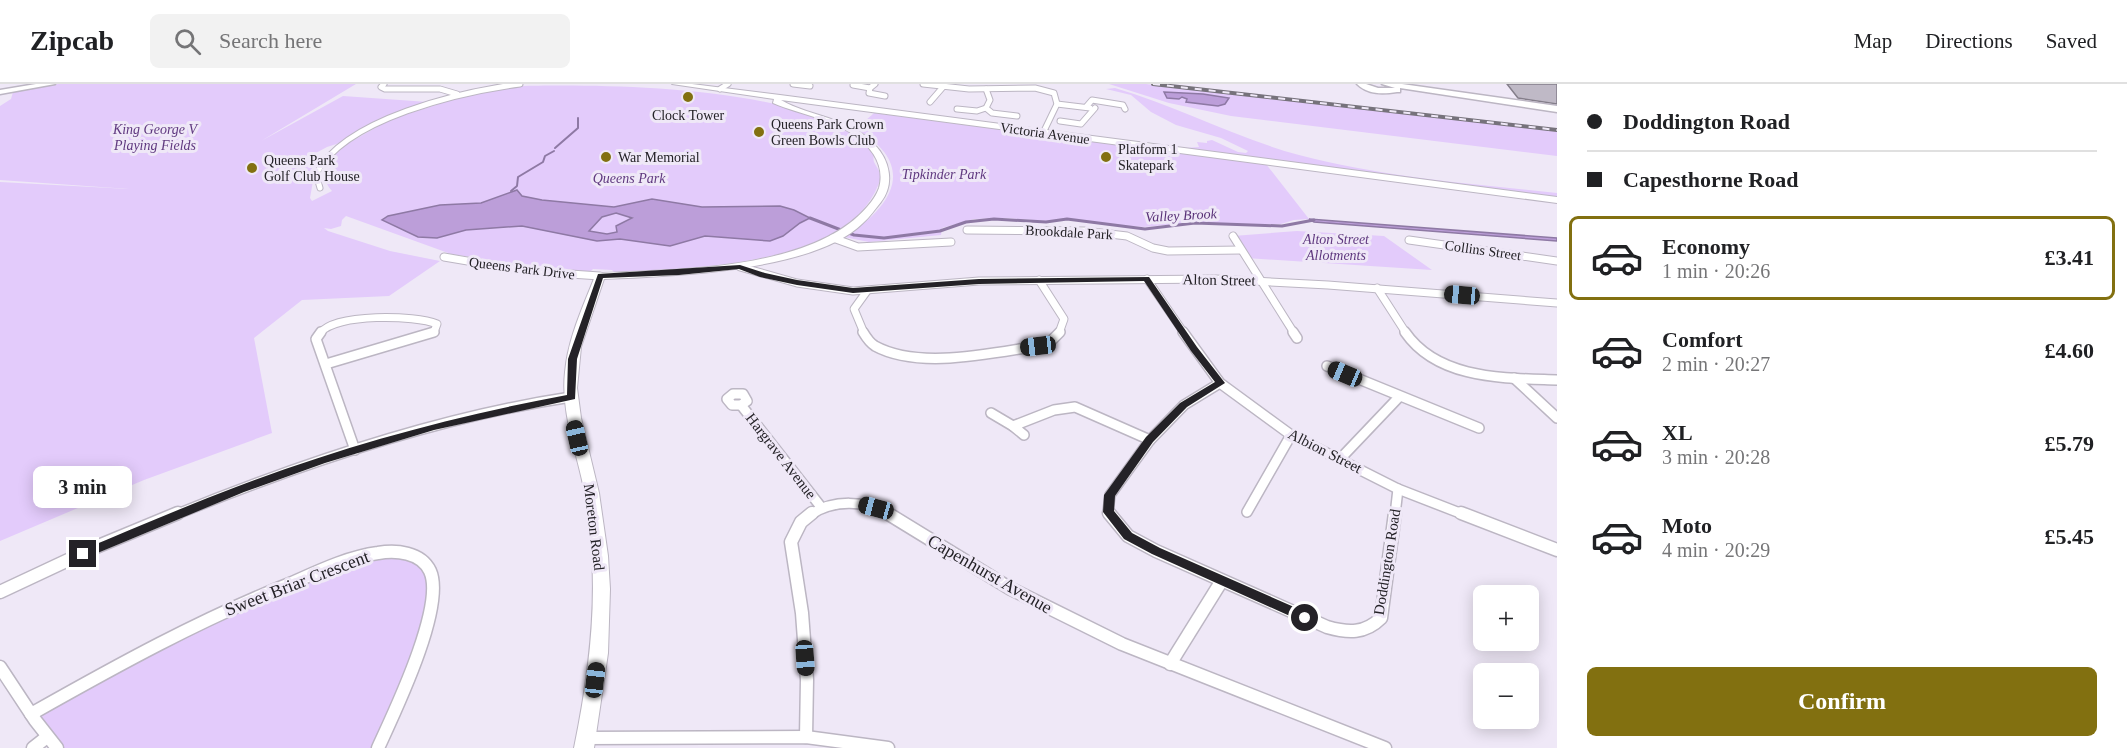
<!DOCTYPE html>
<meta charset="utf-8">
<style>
:root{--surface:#fff;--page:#f2f2f2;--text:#202124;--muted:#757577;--line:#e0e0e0;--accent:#827010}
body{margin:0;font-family:"Times New Roman",serif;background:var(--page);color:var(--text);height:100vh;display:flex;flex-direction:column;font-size:22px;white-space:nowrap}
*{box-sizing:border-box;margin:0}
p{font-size:20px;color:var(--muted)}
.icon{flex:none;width:33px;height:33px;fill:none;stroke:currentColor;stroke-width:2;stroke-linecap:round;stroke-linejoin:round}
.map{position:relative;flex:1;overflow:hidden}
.panel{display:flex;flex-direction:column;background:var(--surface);width:570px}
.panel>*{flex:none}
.hud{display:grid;align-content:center;height:132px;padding:0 30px;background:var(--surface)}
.buttons{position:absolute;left:1473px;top:501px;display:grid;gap:12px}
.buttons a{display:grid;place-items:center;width:66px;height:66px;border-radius:9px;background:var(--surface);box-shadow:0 3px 15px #0003;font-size:30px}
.end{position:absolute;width:27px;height:27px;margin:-14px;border:8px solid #242227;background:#fff;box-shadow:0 0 0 3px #fff}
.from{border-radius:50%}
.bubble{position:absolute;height:42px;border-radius:9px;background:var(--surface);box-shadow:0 3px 15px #0003;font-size:20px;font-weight:700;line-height:42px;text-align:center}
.car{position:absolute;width:18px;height:36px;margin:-18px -9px;border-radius:8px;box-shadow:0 0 4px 2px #0007;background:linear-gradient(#222 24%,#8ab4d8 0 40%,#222 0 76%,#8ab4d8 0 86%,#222 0)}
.hud b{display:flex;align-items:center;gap:21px;height:57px;font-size:22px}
.hud b+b{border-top:2px solid var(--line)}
.hud i{width:15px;height:15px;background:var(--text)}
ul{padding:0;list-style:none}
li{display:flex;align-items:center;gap:18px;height:84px;margin:0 12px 9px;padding:0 18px;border:3px solid transparent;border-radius:9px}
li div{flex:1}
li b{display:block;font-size:22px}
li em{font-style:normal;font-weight:700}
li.selected{border-color:var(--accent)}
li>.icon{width:54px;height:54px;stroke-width:1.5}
.primary-button{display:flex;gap:12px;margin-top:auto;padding:12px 30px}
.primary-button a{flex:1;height:69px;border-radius:9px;background:var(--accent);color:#fff;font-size:24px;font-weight:700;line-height:69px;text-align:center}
header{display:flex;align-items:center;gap:36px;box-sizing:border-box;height:84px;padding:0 30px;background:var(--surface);border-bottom:2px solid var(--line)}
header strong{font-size:28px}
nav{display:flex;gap:33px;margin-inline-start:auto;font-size:21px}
.search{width:420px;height:54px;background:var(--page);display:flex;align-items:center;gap:15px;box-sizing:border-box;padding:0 21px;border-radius:9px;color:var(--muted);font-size:22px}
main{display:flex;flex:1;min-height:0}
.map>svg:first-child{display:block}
.green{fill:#e3cbfb}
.water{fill:#bc9ed9;stroke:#8e79a4;stroke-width:1.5;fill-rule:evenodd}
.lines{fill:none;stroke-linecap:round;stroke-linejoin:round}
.stream-far1{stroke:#8e79a4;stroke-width:2}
.stream{stroke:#8e79a4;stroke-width:3}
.building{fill:#bfb9c6;stroke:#847e8a;stroke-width:1.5}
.street-far3-casing{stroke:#bcb6c3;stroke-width:7}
.street-far2-casing{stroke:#bcb6c3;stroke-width:9}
.street-far1-casing{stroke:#bcb6c3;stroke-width:12}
.street-casing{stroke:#bcb6c3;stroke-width:15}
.secondary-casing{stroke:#bcb6c3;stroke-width:2}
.primary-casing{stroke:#bcb6c3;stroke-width:3}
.street-far3{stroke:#fff;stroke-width:5}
.street-far2{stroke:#fff;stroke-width:7}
.street-far1{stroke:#fff;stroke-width:9}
.street{stroke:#fff;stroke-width:12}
.secondary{fill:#fff;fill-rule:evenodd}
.primary{fill:#fff;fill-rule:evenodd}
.rail-casing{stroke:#76727b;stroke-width:4}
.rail{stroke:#efe8f7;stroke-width:2;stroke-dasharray:7;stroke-linecap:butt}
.route{fill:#242227}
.poi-dot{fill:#827010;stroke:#efe8f7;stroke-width:2}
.labels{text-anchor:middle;stroke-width:6;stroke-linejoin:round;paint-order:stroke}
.far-poi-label{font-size:14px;fill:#242227;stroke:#efe8f7;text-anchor:start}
.far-park-label{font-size:14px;font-style:italic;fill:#5f387f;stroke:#efe8f7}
.far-street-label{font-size:14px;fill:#242227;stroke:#efe8f7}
.far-water-label{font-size:14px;font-style:italic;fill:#583177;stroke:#efe8f7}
.street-label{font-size:15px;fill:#242227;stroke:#efe8f7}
.near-street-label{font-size:18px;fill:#242227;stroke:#efe8f7}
</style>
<header>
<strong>Zipcab</strong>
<div class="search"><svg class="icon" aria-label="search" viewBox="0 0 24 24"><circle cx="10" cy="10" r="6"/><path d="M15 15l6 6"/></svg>Search here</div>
<nav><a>Map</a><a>Directions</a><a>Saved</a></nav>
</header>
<main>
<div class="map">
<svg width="1557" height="664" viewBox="0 0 1557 664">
<rect width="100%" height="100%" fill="#efe8f7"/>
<g class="green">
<path d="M58,0H356L261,57L343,12L428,18L403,26L349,56L327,63L301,77L311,78L321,74L302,97H313L310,114L312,117L332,107C325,100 322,89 331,82V75L345,61L391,35L436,21L435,19C463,12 491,5 520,2C597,0 827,0 873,70C874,73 873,75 874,78C876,82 880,87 881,93C855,184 690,184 614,188L612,186L593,185L590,188L539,183L451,170L346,132L342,136L341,142L331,145L324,144L328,147L390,167L440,177L389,212L302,216L254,254L272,349L144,396L0,457V98L129,105L0,96V22L11,15L13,8Z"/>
<path d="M1109,0H1146L1557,47V72L1231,32L1169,19Z"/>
<path d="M1115,4C1177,22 1236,54 1299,71C1383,93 1472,100 1557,109V115L1066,49L1184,64L1199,63L1197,58L1207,59V57L1212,56L1238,68L1246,69L1248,67L1221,54L1176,41L1151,28L1131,11L1106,5Z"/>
<path d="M874,29L1266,80L1309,135L1294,136L1281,140H1221L1197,138L1144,143L1103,140L1075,135L1046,137L1004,134L974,135L942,144L941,151L869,158L844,153C894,122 918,81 856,45Z"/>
<path d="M1297,147L1384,152L1432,186L1246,174L1233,152Z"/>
<path d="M373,469L421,477L433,513L378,664H57L31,630L127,576Z"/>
</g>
<g class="water">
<path d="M1164,8L1203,10L1229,14L1225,20L1218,22L1186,18L1187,15L1182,13L1179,15L1167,14Z"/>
<path d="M517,106L522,112L542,116L614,123L652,115L702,123L780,122L794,126L810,134L800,139L783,152L770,157L705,152L670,162L620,155L597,157L522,142L466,146L437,154L418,153L382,136L388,132L440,121L481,119ZM616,129L632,134L616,142L617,148L607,150L589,147L602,133Z"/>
<path d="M1309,135L1557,154V157L1314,138Z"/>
</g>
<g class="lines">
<g class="stream-far1">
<path d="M555,64L578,44V34"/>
<path d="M511,107L517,102L518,93L543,78L545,72L554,67"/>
</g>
<path class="stream" d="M810,134L854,151L884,154L940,147L966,138L994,135L1046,138L1067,135L1145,145L1195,139L1282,142L1314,136"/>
</g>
<path class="building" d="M1507,0H1557V20L1518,14Z"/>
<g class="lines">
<g class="street-far3-casing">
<g id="street-far3">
<path d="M384,0L381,3L385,5H440L457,10"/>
<path d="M793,0L810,2"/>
<path d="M875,0L870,4L869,9L885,12"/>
<path d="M923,0L969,5L1035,4L1054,9L1057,20L1043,49"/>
<path d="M853,1L870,4"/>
<path d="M720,5L728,0"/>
<path d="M986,5L990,16L986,24L992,29L1017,32"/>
<path d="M930,18L943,3"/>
<path d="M1057,20L1090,24"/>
<path d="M1086,23L1092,16L1123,21L1125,25"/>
<path d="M957,25L977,27L986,24"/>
<path d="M1060,37L1081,40L1095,24"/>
<path d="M320,104L316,90C345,34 461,8 520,0"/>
</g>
</g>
<g class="street-far2-casing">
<g id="street-far2">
<path d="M967,146L1084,147L1127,152L1153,164L1168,167L1241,166"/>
<path d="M1233,152L1294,249"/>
<path d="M833,154L858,163L951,158"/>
<path d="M1409,156L1557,177"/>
<path d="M444,173L526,187L600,192"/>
<path d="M740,183L797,199L853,207L979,197L1216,195L1328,201L1557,219"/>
<path d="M1147,195L1184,249"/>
<path d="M1039,196L1064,235L1059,249"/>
<path d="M1377,204L1406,249"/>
<path d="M320,249C336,229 415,231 437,240L434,248L431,249"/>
<path d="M864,249L854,225L867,207"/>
</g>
</g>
<g class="street-far1-casing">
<g id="street-far1">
<path d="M321,248L316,255L355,366"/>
<path d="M863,248C866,253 870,259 875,262C919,286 991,269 1038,262L1052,256L1060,248"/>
<path d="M1183,248L1220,299L1291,351L1398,405L1465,431"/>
<path d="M1293,248L1297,254"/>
<path d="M1405,248C1438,296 1505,294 1557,296"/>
<path d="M326,280L434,248"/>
<path d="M1327,282L1479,344"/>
<path d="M1514,294L1557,334"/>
<path d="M733,310H743L747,317L741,321H732L727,315Z"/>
<path d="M741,321L821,423"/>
<path d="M991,329L1013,342"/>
<path d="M1024,351L1013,342L1054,326L1075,323L1150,356"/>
<path d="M1340,375L1399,313"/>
<path d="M1247,428L1291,351"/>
<path d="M175,431C300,380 437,333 571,313"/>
<path d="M810,431C833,415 866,416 890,431"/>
<path d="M1110,431L1108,428L1110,411L1150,356L1184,321L1220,299"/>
<path d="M1395,431L1398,405"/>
</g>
</g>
<g class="street-casing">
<g id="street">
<path d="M887,429L1011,505L1122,560L1385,664"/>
<path d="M1109,429L1128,452L1156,467L1327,543C1348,549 1365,550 1381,534L1395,429"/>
<path d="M1461,429L1557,466"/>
<path d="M0,508L96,463L178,429"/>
<path d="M1170,580L1221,498"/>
<path d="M0,583L35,636L57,664"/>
<path d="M31,630C116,582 201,535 292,499C319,487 348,473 378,469C396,466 421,468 430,487C446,522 394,629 378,664"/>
<path d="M806,653L807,596L802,529L791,458L801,438L812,429"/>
<path d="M586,654L806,653L888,664"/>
<path d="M33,664L47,653"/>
</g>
</g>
<g class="secondary-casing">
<path id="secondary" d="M672,0H692L780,11L1557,113V119L781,16C810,33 849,33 874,60C890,76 895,100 881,118C875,125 870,133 863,139C814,188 671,192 604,195L581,263L577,304L581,334L599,409L608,472L610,505L608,569L594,664H574C587,601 596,537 592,473C591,447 587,421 582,396C574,360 561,325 565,288C568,254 583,223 595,192L600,189C677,186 813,186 867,123C872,117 876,112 879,104C885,83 873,65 857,53C833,35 801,31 773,19L774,15Z"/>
</g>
<g class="primary-casing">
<g id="primary">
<path d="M36,0H55L0,10V6Z"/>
<path d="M1357,0H1366L1378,4H1395L1382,0H1402L1557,22V28L1400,4V8H1397C1383,10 1368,11 1357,0Z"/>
</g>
</g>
<use href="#street-far3" class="street-far3"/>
<use href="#street-far2" class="street-far2"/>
<use href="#street-far1" class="street-far1"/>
<use href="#street" class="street"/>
<use href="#secondary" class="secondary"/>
<use href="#primary" class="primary"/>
<g class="rail-casing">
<path id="rail" d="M1153,0L1557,46"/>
</g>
<use href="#rail" class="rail"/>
</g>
<path class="route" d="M740,181L765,189L797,196L853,204L979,195L1149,193L1197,263L1225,299L1187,323L1153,358L1115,412L1114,427L1132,449L1160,464L1310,530L1312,534L1310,537H1301L1152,470L1124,455L1103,428L1104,411L1146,353L1180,319L1215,298L1191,267L1144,197L979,200L853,209L797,201L760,193L739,185L679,191L603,194L577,275L575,315L434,346L325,379L244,408L88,473L83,474L78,470L79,467C131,446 183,423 236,403C343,362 454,332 567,311L568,275L598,190Z"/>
<g class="poi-dot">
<circle cx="688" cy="13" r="6"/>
<circle cx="759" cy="48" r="6"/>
<circle cx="606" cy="73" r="6"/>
<circle cx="1106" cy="73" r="6"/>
<circle cx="252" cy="84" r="6"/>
</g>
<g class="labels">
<g class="far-poi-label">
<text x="688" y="36" text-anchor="middle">Clock Tower</text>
<text x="771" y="45">Queens Park Crown<tspan x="771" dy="16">Green Bowls Club</tspan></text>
<text x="1118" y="70">Platform 1<tspan x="1118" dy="16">Skatepark</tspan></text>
<text x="618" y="78">War Memorial</text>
<text x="264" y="81">Queens Park<tspan x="264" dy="16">Golf Club House</tspan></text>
</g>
<g class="far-park-label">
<text x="155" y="50">King George V<tspan x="155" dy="16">Playing Fields</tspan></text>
<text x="944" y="95">Tipkinder Park</text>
<text x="629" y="99">Queens Park</text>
<text x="1336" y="160">Alton Street<tspan x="1336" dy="16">Allotments</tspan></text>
</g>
<g class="far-street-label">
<text transform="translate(1045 49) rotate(8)" y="5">Victoria Avenue</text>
<text transform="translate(1069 148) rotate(3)" y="5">Brookdale Park</text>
<text transform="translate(1483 166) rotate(8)" y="5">Collins Street</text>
<text transform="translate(522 184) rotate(7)" y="5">Queens Park Drive</text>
</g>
<g class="far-water-label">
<text transform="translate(1181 131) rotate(-3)" y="5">Valley Brook</text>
</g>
<g class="street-label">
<text transform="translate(1219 196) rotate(1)" y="5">Alton Street</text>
<text transform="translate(1325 367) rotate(27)" y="5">Albion Street</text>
<text transform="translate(781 372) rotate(52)" y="5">Hargrave Avenue</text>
<text transform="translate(594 443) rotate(83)" y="5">Moreton Road</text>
<text transform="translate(1387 478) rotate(-81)" y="5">Doddington Road</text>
</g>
<g class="near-street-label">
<text transform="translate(990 490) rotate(30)" y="6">Capenhurst Avenue</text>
<text transform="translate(297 499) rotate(-21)" y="6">Sweet Briar Crescent</text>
</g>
</g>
</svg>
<div class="buttons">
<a>+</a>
<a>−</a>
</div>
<i class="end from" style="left:1305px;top:534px"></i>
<i class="end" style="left:83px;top:470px"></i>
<div class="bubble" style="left:33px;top:382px;width:99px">3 min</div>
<i class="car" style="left:1462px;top:211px;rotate:275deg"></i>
<i class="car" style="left:1038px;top:262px;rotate:263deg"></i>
<i class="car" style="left:1345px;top:290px;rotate:293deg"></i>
<i class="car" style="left:577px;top:354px;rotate:347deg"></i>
<i class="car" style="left:876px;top:424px;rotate:285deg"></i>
<i class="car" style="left:805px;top:574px;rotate:176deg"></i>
<i class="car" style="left:595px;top:596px;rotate:7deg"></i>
</div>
<section class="panel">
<div class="hud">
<b><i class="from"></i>Doddington Road</b>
<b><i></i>Capesthorne Road</b>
</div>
<ul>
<li class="selected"><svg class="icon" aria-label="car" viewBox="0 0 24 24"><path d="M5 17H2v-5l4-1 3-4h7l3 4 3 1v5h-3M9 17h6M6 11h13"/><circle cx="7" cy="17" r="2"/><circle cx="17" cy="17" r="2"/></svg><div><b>Economy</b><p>1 min · 20:26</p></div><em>£3.41</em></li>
<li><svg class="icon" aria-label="car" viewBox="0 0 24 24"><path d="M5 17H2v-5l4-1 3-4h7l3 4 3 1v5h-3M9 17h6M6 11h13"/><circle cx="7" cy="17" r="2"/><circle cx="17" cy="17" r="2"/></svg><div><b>Comfort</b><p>2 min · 20:27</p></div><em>£4.60</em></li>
<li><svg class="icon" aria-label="car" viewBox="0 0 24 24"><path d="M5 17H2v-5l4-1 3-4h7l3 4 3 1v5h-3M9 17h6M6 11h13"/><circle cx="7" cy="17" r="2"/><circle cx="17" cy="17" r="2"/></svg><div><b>XL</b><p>3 min · 20:28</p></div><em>£5.79</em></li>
<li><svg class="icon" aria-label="car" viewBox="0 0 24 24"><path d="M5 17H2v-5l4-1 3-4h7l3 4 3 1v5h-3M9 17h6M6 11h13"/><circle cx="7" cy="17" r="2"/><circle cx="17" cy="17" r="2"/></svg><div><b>Moto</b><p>4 min · 20:29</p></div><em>£5.45</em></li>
</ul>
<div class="primary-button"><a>Confirm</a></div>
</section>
</main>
